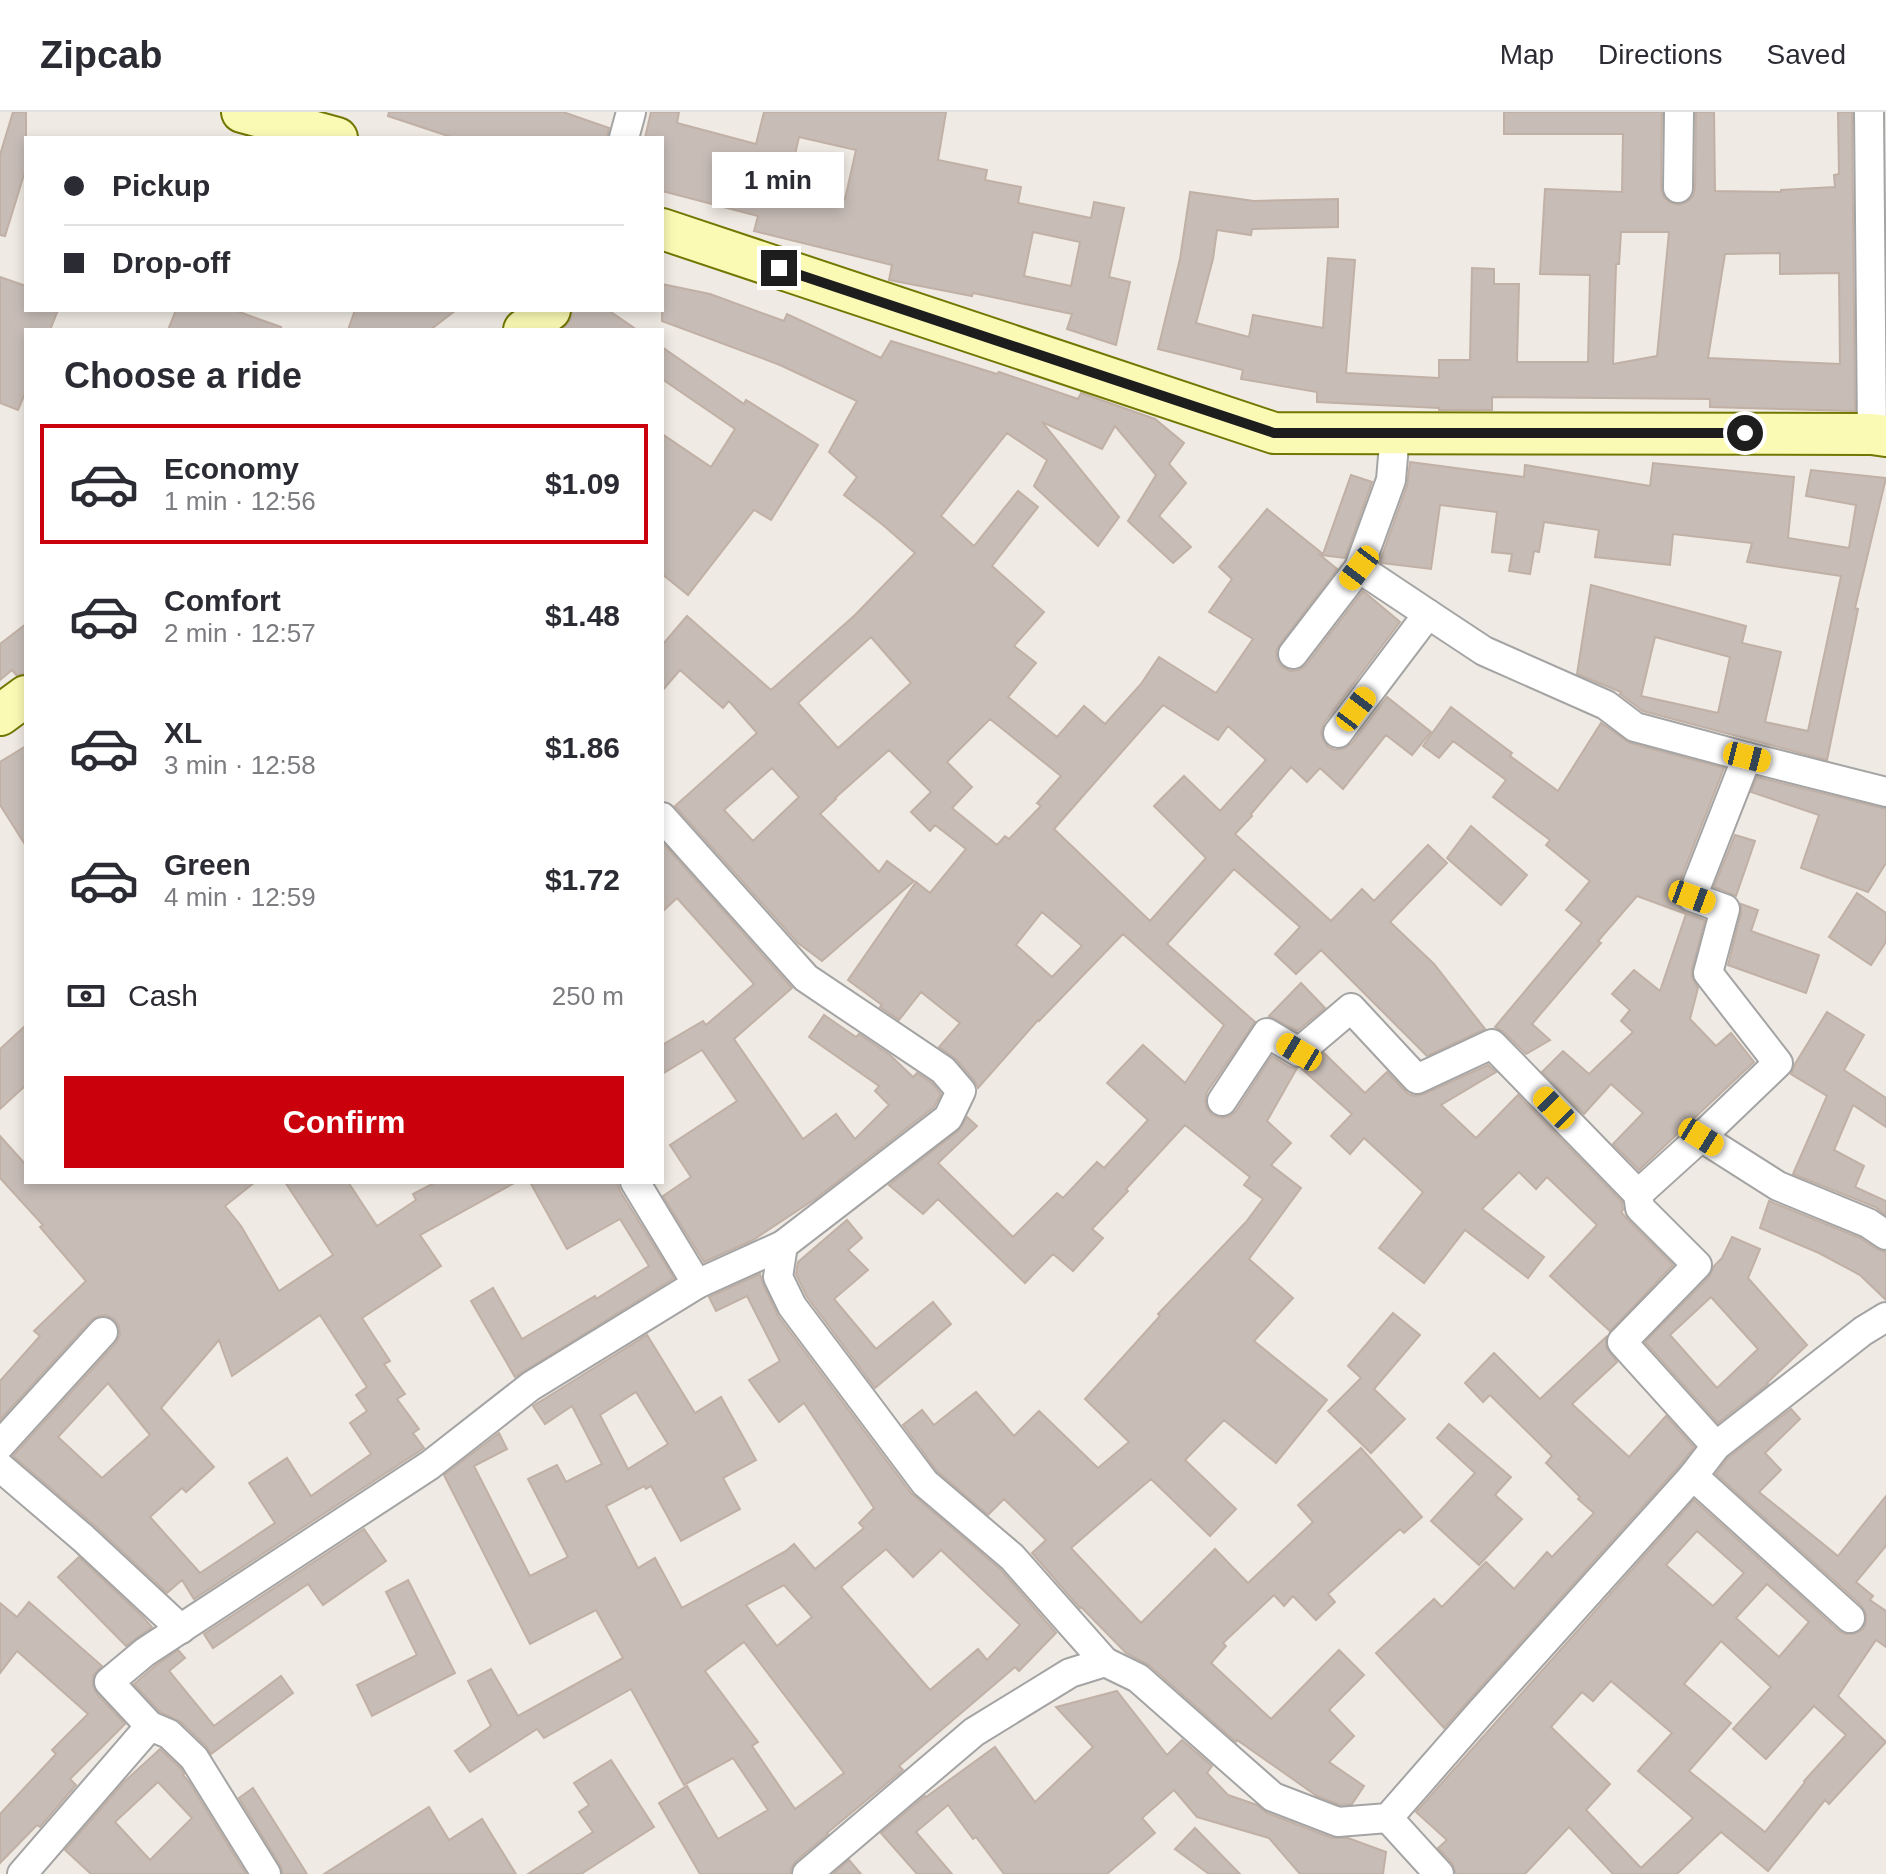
<!DOCTYPE html>
<meta charset="utf-8">
<style>
:root{--surface:#fff;--page:#f2f2f3;--text:#2b2b33;--muted:#7c7c81;--line:#e1e1e2;--accent:#cb000d}
body{margin:0;font-family:Helvetica,sans-serif;background:var(--page);color:var(--text);height:100vh;display:flex;flex-direction:column;font-size:30px;white-space:nowrap}
*{box-sizing:border-box;margin:0}
p{font-size:26px;color:var(--muted)}
.icon{flex:none;width:44px;height:44px;fill:none;stroke:currentColor;stroke-width:2;stroke-linecap:round;stroke-linejoin:round}
.map{position:relative;flex:1;overflow:hidden}
.side{position:absolute;left:24px;top:216px;width:640px;height:856px;display:flex;flex-direction:column;background:var(--surface);border-radius:0px;box-shadow:0 4px 12px #0003}
.side>*{flex:none}
.banner{position:absolute;left:24px;top:24px;width:640px;height:176px;border-radius:0px;box-shadow:0 4px 12px #0003;display:grid;align-content:center;height:176px;padding:0 40px;background:var(--surface)}
.end{position:absolute;width:36px;height:36px;margin:-18px;border:10px solid #1d1d1d;background:#fff;box-shadow:0 0 0 4px #fff}
.from{border-radius:50%}
.bubble{position:absolute;height:56px;border-radius:0px;background:var(--surface);box-shadow:0 4px 12px #0003;font-size:26px;font-weight:700;line-height:56px;text-align:center}
.car{position:absolute;width:24px;height:48px;margin:-24px -12px;border-radius:10px;box-shadow:0 0 6px 2px #0007;background:linear-gradient(#f5c518 24%,#345 0 40%,#f5c518 0 76%,#345 0 86%,#f5c518 0)}
.banner b{display:flex;align-items:center;gap:28px;height:76px;font-size:30px}
.banner b+b{border-top:2px solid var(--line)}
.banner i{width:20px;height:20px;background:var(--text)}
ul{padding:0;list-style:none}
li{display:flex;align-items:center;gap:24px;height:120px;margin:0 16px 12px;padding:0 24px;border:4px solid transparent;border-radius:0px}
li div{flex:1}
li b{display:block;font-size:30px}
li em{font-style:normal;font-weight:700}
li.active{border-color:var(--accent)}
li>.icon{width:72px;height:72px;stroke-width:1.5}
h2{padding:0 40px;font-size:36px;line-height:96px}
.pay{display:flex;align-items:center;gap:20px;height:88px;padding:0 40px;font-size:30px}
.pay p{margin-inline-start:auto}
.cta{display:flex;gap:16px;margin-top:auto;padding:16px 40px}
.cta a{flex:1;height:92px;border-radius:0px;background:var(--accent);color:#fff;font-size:32px;font-weight:700;line-height:92px;text-align:center}
header{display:flex;align-items:center;gap:48px;box-sizing:border-box;height:112px;padding:0 40px;background:var(--surface);border-bottom:2px solid var(--line)}
header strong{font-size:38px}
nav{display:flex;gap:44px;margin-inline-start:auto;font-size:28px}
.map>svg:first-child{display:block}
.building{fill:#c7bcb6;stroke:#c1b0a5;stroke-width:2;fill-rule:evenodd}
.lines{fill:none;stroke-linecap:round;stroke-linejoin:round}
.street-casing{stroke:#a4a4a4;stroke-width:32}
.secondary-casing{stroke:#727702;stroke-width:44}
.street{stroke:#fff;stroke-width:28}
.secondary{stroke:#fbfab5;stroke-width:40}
.route{stroke:#1d1d1d;stroke-width:10}
</style>
<header>
<strong>Zipcab</strong>
<nav><a>Map</a><a>Directions</a><a>Saved</a></nav>
</header>
<div class="map">
<svg width="1886" height="1762" viewBox="0 0 1886 1762">
<rect width="100%" height="100%" fill="#efeae3"/>
<g class="building">
<path d="M13,0H26V56L5,124L0,123V43Z"/>
<path d="M389,0H563L609,16L607,26H454L388,4Z"/>
<path d="M651,0H679L677,11L756,32L764,0H946L938,48L987,58L985,68L1021,75L1018,91L1091,106L1094,90L1124,96L1109,165L1130,170L1116,233L1067,217L1072,202L973,181L972,184L889,168L892,153L754,119L758,104L662,79V26H645ZM799,25L856,38L845,87L788,73ZM1033,120L1080,130L1071,174L1024,164Z"/>
<path d="M1504,0H1662L1661,77L1664,85L1669,90L1679,93L1687,90L1693,84L1695,77L1696,0H1714L1715,79L1781,80V78L1835,75L1834,63L1839,62L1838,0H1852L1855,299L1710,295V287L1492,285V298H1439V296L1317,290V280L1241,267L1243,258L1158,237L1180,147L1190,80L1254,89L1338,87V115L1252,117L1251,123L1217,118L1213,147L1196,211L1249,225L1253,203L1323,216L1328,146L1355,148L1346,261L1439,266V248H1470L1472,156L1494,157V172H1519L1517,250H1588L1590,163L1540,162L1545,77L1622,80L1623,22H1504ZM1621,120H1669L1657,244L1613,252L1616,152H1619ZM1780,141V162L1839,161L1840,252L1708,246L1725,142Z"/>
<path d="M0,165L26,174V198H58L50,218H26V279L18,298L0,291Z"/>
<path d="M662,172L710,182L784,209L787,202L881,246L891,229L997,262L999,260L1078,287L1081,281L1155,307L1184,331L1169,352L1186,371L1159,404L1191,435L1173,451L1128,409L1156,363L1115,314L1102,337L1042,310L1119,405L1098,434L1034,374L1047,348L1007,321L941,404L974,434L1018,379L1038,395L992,454L1044,500L1014,534L1036,551L1008,585L1057,625L1084,594L1105,612L1141,572L1159,545L1216,581L1253,527L1209,500L1232,467L1219,455L1267,397L1323,442L1351,363L1372,370L1345,446L1320,443L1337,457L1280,532L1276,539L1277,548L1282,555L1290,559L1299,558L1306,553L1363,479L1400,510L1324,611L1321,620L1323,628L1328,635L1335,638L1345,636L1352,631L1387,585L1431,620L1412,643L1386,623L1343,677L1320,656L1307,670L1291,655L1251,702L1252,704L1235,722L1331,809L1362,777L1374,789L1428,733L1447,751L1390,810L1434,852L1485,917L1427,944L1321,838L1296,862L1275,842L1300,815L1234,757L1167,832L1255,910L1207,980L1205,989L1207,997L1212,1003L1222,1006L1230,1004L1236,999L1272,944L1290,955L1297,956L1267,1009L1291,1031L1271,1053L1301,1076L1249,1147L1293,1186L1254,1229L1327,1288L1276,1351L1224,1308L1185,1348L1236,1397L1210,1424L1151,1367L1071,1436L1141,1511L1215,1437L1248,1471L1313,1410L1298,1393L1361,1336L1422,1405L1404,1421L1400,1417L1328,1482L1335,1490L1316,1508L1293,1484L1284,1494L1274,1483L1223,1531L1226,1534L1211,1551L1271,1607L1339,1538L1364,1563L1329,1598L1354,1624L1329,1650L1364,1674L1352,1692L1340,1693L1317,1684L1237,1628L1236,1630L1149,1553L1126,1541L1081,1495L1080,1496L1032,1441L1046,1428L1004,1387L988,1403L937,1359L903,1313L922,1298L934,1313L976,1280L1014,1324L1039,1299L1098,1356L1129,1330L1085,1287L1160,1204L1158,1202L1246,1110L1263,1087L1244,1073L1250,1065L1185,1013L1126,1077L1128,1079L1092,1117L1103,1126L1073,1159L1053,1142L1025,1171L938,1087L923,1102L889,1073L958,1019L967,1005L977,1014L938,1051L1013,1125L1057,1081L1063,1086L1097,1050L1104,1056L1148,1008L1107,971L1143,933L1185,971L1224,913L1123,822L1039,909L1038,908L978,976L974,968L956,947L939,935L960,911L921,880L899,908L880,895L882,893L848,868L916,770L930,781L966,737L935,713L930,719L911,700L931,680L889,638L835,686L836,687L820,702L879,760L887,749L914,769L822,849L798,831L675,694L757,621L729,589L723,596L680,558L662,579V533L687,504L771,578L855,503L915,441L883,413L844,383L857,365L829,340L857,289L780,253L662,209ZM871,525L911,571L838,636L798,591ZM1163,593L1218,628L1228,614L1266,648L1220,699L1184,664L1154,694L1206,746L1150,809L1054,717ZM990,607L1061,664L1037,691L1041,694L1009,727L1005,724L997,733L952,696L972,675L947,650ZM772,656L799,685L753,729L724,698ZM1042,800L1082,834L1052,865L1016,833Z"/>
<path d="M176,198H234L281,215V218H168Z"/>
<path d="M355,198H456L430,218H348Z"/>
<path d="M572,198H608L637,218H562L571,207Z"/>
<path d="M662,235L744,292L746,288L818,333L771,408L754,398L688,483L662,462V322L711,355L735,317L662,267Z"/>
<path d="M1410,350L1524,365L1525,353L1650,374L1653,351L1794,365L1788,426L1849,436L1856,393L1806,384L1811,358L1886,366L1855,496L1858,497L1827,648L1643,599L1620,582L1621,580L1577,562L1591,473L1746,514L1742,531L1781,540L1765,610L1808,619L1841,464L1747,450L1752,431L1673,422L1670,453L1595,445L1599,418L1544,410L1539,440L1534,439L1530,462L1509,459L1512,442L1492,440L1497,400L1440,393L1431,457L1382,451L1380,449L1407,374ZM1655,525L1730,545L1718,601L1641,584Z"/>
<path d="M26,512V561L17,564L12,558L0,568V532Z"/>
<path d="M1451,595L1512,641L1510,644L1558,679L1601,611L1630,631L1724,656L1676,779L1675,787L1679,796L1686,801L1705,808L1692,857V865L1698,876L1690,907L1716,934L1731,921L1754,950L1639,1058L1613,1032L1643,1001L1611,972L1584,1002L1542,960L1563,939L1589,962L1633,920L1621,909L1630,898L1612,882L1634,858L1660,879L1686,802L1637,784L1598,829L1601,831L1532,912L1550,928L1526,942L1504,920L1495,915L1582,811L1566,798L1590,769L1546,733L1550,728L1493,685L1506,668L1453,629L1439,646L1423,634Z"/>
<path d="M26,634V734L0,693V650Z"/>
<path d="M1757,665L1886,697V751L1868,780L1801,756L1819,703L1751,680Z"/>
<path d="M1471,714L1527,763L1501,793L1447,746Z"/>
<path d="M1735,723L1755,729L1736,784L1714,775Z"/>
<path d="M662,730L792,876L734,927L803,1027L836,1002L855,1027L889,993L875,979L879,974L809,925L824,903L856,925L859,922L890,943L913,965L917,961L932,971L941,982L934,995L815,1087L753,1128L704,1150L663,1084L691,1065L670,1033L737,989L702,938L662,962V933L703,909L706,913L754,872L677,786L662,800Z"/>
<path d="M1857,781L1886,801V830L1871,853L1829,825Z"/>
<path d="M1741,792L1758,798L1751,819L1819,843L1806,881L1728,853L1741,801Z"/>
<path d="M1301,871L1325,896L1297,919L1269,904Z"/>
<path d="M1827,900L1864,923L1844,958L1886,986V1015L1853,993L1834,1038L1864,1054L1855,1075L1886,1089V1103L1875,1095L1793,1062L1827,984L1791,962L1795,952Z"/>
<path d="M26,913V973L0,997V937Z"/>
<path d="M1324,941L1365,981L1387,960L1408,982L1415,984L1424,982L1488,953L1496,960L1441,993L1476,1026L1518,983L1622,1090L1623,1098L1621,1100L1628,1108L1673,1153L1610,1219L1550,1164L1597,1113L1547,1065L1536,1077L1519,1060L1482,1097L1544,1145L1528,1166L1465,1118L1424,1171L1379,1136L1423,1080L1364,1026L1350,1042L1331,1024L1352,1002L1302,957L1310,953Z"/>
<path d="M0,1024L26,1053V1070H255L225,1094L241,1114L279,1179L333,1143L285,1070H348L377,1114L416,1088L413,1082L436,1070H516L420,1123L441,1154L362,1206L390,1249L384,1252L405,1282L397,1287L419,1317L413,1321L424,1336L194,1487L182,1468L167,1481L94,1413L13,1344L116,1231L120,1223L119,1214L114,1207L106,1203L99,1204L91,1208L0,1308V1269L40,1224L34,1219L86,1169L40,1115L43,1113L0,1066ZM320,1203L367,1275L356,1283L367,1299L350,1311L371,1342L311,1384L287,1346L249,1371L275,1411L200,1461L150,1405L182,1376L186,1380L214,1355L161,1296L219,1228L232,1264ZM108,1271L150,1323L102,1366L58,1325Z"/>
<path d="M530,1070H617L620,1079L674,1166L515,1265L471,1189L493,1176L522,1227L595,1184L596,1187L649,1154L620,1107L567,1137Z"/>
<path d="M1769,1089L1860,1126L1877,1137L1886,1140V1188L1860,1163L1819,1141L1760,1116Z"/>
<path d="M847,1108L862,1126L848,1138L868,1158L834,1187L876,1237L933,1190L951,1212L875,1276L807,1185L796,1162L798,1150Z"/>
<path d="M1732,1125L1760,1137L1748,1166L1807,1233L1767,1271L1768,1272L1718,1311L1645,1230L1709,1165L1714,1154L1722,1146ZM1711,1185L1758,1237L1717,1276L1670,1223Z"/>
<path d="M760,1162L763,1172L778,1204L911,1381L1000,1457L1056,1521L1019,1559L1015,1555L899,1654L903,1658L827,1721L828,1722L796,1749L791,1756L790,1762H700L659,1691L687,1674L718,1727L768,1698L733,1646L684,1673L631,1577L544,1626L537,1617L470,1660L455,1639L491,1614L468,1569L491,1557L518,1604L623,1546L596,1498L530,1532L444,1363L499,1321L507,1337L474,1354L530,1464L568,1445L528,1367L557,1353L566,1370L602,1352L572,1294L545,1312L533,1294L647,1223L695,1301L721,1285L756,1348L723,1366L740,1397L681,1429L651,1374L646,1377L644,1374L606,1394L638,1456L655,1446L682,1496L786,1439L794,1432L815,1457L864,1416L859,1411L874,1396L804,1291L779,1310L749,1268L780,1249L747,1184L716,1199L709,1185ZM636,1280L668,1332L628,1357L600,1303ZM886,1437L913,1465L941,1438L1020,1513L987,1548L978,1537L930,1578L841,1475ZM784,1473L812,1505L777,1534L746,1493ZM744,1530L844,1661L795,1697L752,1634L758,1630L705,1559Z"/>
<path d="M1393,1201L1420,1223L1374,1277L1405,1307L1371,1341L1328,1299L1361,1266L1348,1254Z"/>
<path d="M1606,1225V1235L1617,1250L1572,1292L1629,1345L1666,1304L1694,1335L1680,1353L1444,1616L1376,1541L1434,1487L1442,1495L1486,1450L1514,1477L1547,1440L1552,1445L1594,1401L1578,1387L1580,1385L1546,1351L1552,1344L1490,1283L1483,1290L1465,1271L1494,1241L1540,1287Z"/>
<path d="M1791,1297L1800,1307L1765,1341L1781,1358L1759,1380L1838,1444L1886,1384V1434L1856,1470L1873,1484L1870,1488L1886,1499V1535L1876,1528L1838,1584L1886,1630L1829,1692L1825,1688L1768,1759L1721,1720L1677,1762H1613L1569,1715L1525,1762H1456L1452,1751L1438,1736L1447,1728L1416,1700L1694,1388L1839,1519L1846,1522H1854L1863,1517L1866,1510V1502L1861,1493L1716,1362L1728,1346ZM1697,1419L1744,1461L1713,1494L1666,1453ZM1767,1472L1809,1510L1779,1545L1736,1506ZM1721,1529L1771,1575L1733,1617L1766,1647L1814,1594L1846,1623L1804,1669L1805,1670L1765,1720L1689,1659L1731,1611L1684,1572ZM1611,1569L1672,1621L1638,1659L1693,1706L1641,1756L1586,1698L1610,1672L1551,1615L1582,1580L1593,1589Z"/>
<path d="M1449,1312L1511,1365L1495,1383L1522,1407L1479,1453L1431,1409L1475,1361L1437,1326Z"/>
<path d="M364,1417L386,1449L323,1493L308,1472L213,1536L204,1522Z"/>
<path d="M79,1445L142,1504L152,1515L126,1534L58,1465Z"/>
<path d="M408,1468L455,1561L372,1604L357,1573L417,1543L386,1480Z"/>
<path d="M29,1490L102,1554L93,1564V1574L97,1582L125,1612L70,1667L76,1673L40,1715L37,1713L0,1751V1702L56,1642L52,1638L88,1602L17,1539L0,1561V1491L17,1505Z"/>
<path d="M178,1538L185,1546L169,1559L214,1614L281,1564L293,1581L211,1642L206,1634L181,1610L160,1600L134,1572L155,1554Z"/>
<path d="M1117,1579L1167,1643L1182,1628L1212,1654L1207,1661L1228,1683L1257,1693L1267,1701L1332,1726H1348L1386,1740L1383,1762H1300L1269,1726L1197,1705L1174,1678L1142,1706L1155,1721L1107,1762H1004L976,1725L973,1727L948,1693L916,1720L952,1762H917L881,1721L925,1684L926,1685L995,1635L1035,1690L1093,1635L1056,1595Z"/>
<path d="M160,1637L181,1657L184,1662L183,1663L189,1670L246,1762H91L65,1738L124,1670ZM158,1670L192,1706L150,1748L115,1710Z"/>
<path d="M611,1648L654,1715L581,1762H528L593,1720L579,1700L589,1693L574,1671Z"/>
<path d="M253,1676L307,1762H283L280,1753L239,1686Z"/>
<path d="M429,1695L449,1728L482,1707L516,1762H324Z"/>
<path d="M1195,1716L1240,1762H1209L1175,1737Z"/>
<path d="M849,1748L861,1762H833Z"/>
</g>
<g class="lines">
<g class="street-casing">
<g id="street">
<path d="M1869,0L1872,322"/>
<path d="M624,26L631,0"/>
<path d="M1678,76L1679,0"/>
<path d="M1359,456L1391,368L1395,321"/>
<path d="M1293,542L1359,456L1428,502"/>
<path d="M1338,621L1428,502L1484,539L1606,593L1635,615L1747,645"/>
<path d="M662,705L806,866L943,958L961,979L948,1006L783,1133L778,1165L792,1194L925,1371L1012,1445L1105,1550"/>
<path d="M1222,989L1267,921L1299,940L1351,896L1417,967L1492,932L1638,1082L1701,1025L1778,951L1708,861L1725,797L1692,785L1747,645L1886,680"/>
<path d="M1701,1025L1778,1074L1868,1111L1886,1123"/>
<path d="M635,1070L697,1172"/>
<path d="M1638,1082L1640,1096L1697,1153L1622,1230L1716,1334"/>
<path d="M0,1333L103,1220"/>
<path d="M0,1355L83,1426L181,1517"/>
<path d="M1693,1364L1850,1506"/>
<path d="M150,1614L109,1570L145,1540L430,1353L531,1274L697,1172L783,1133"/>
<path d="M1388,1706L1439,1762"/>
<path d="M22,1762L150,1614L169,1622L194,1646L266,1762"/>
<path d="M807,1762L974,1620L1070,1561L1105,1550L1138,1566L1273,1685L1338,1710L1388,1706L1479,1602L1693,1364L1716,1334L1863,1219L1886,1205"/>
</g>
</g>
<g class="secondary-casing">
<g id="secondary">
<path d="M242,0L337,26"/>
<path d="M662,117L1274,321L1872,322L1886,324"/>
<path d="M524,218L550,198"/>
<path d="M0,603L26,584"/>
</g>
</g>
<use href="#street" class="street"/>
<use href="#secondary" class="secondary"/>
</g>
<g class="lines">
<path class="route" d="M779,156L1274,321H1745"/>
</g>
</svg>
<i class="end from" style="left:1745px;top:321px"></i>
<i class="end" style="left:779px;top:156px"></i>
<div class="bubble" style="left:712px;top:40px;width:132px">1 min</div>
<i class="car" style="left:1359px;top:456px;rotate:217deg"></i>
<i class="car" style="left:1356px;top:597px;rotate:37deg"></i>
<i class="car" style="left:1747px;top:645px;rotate:104deg"></i>
<i class="car" style="left:1692px;top:785px;rotate:110deg"></i>
<i class="car" style="left:1299px;top:940px;rotate:301deg"></i>
<i class="car" style="left:1554px;top:996px;rotate:316deg"></i>
<i class="car" style="left:1701px;top:1025px;rotate:122deg"></i>
<div class="banner">
<b><i class="from"></i>Pickup</b>
<b><i></i>Drop-off</b>
</div>
<section class="side">
<h2>Choose a ride</h2>
<ul>
<li class="active"><svg class="icon" aria-label="car" viewBox="0 0 24 24"><path d="M5 17H2v-5l4-1 3-4h7l3 4 3 1v5h-3M9 17h6M6 11h13"/><circle cx="7" cy="17" r="2"/><circle cx="17" cy="17" r="2"/></svg><div><b>Economy</b><p>1 min · 12:56</p></div><em>$1.09</em></li>
<li><svg class="icon" aria-label="car" viewBox="0 0 24 24"><path d="M5 17H2v-5l4-1 3-4h7l3 4 3 1v5h-3M9 17h6M6 11h13"/><circle cx="7" cy="17" r="2"/><circle cx="17" cy="17" r="2"/></svg><div><b>Comfort</b><p>2 min · 12:57</p></div><em>$1.48</em></li>
<li><svg class="icon" aria-label="car" viewBox="0 0 24 24"><path d="M5 17H2v-5l4-1 3-4h7l3 4 3 1v5h-3M9 17h6M6 11h13"/><circle cx="7" cy="17" r="2"/><circle cx="17" cy="17" r="2"/></svg><div><b>XL</b><p>3 min · 12:58</p></div><em>$1.86</em></li>
<li><svg class="icon" aria-label="car" viewBox="0 0 24 24"><path d="M5 17H2v-5l4-1 3-4h7l3 4 3 1v5h-3M9 17h6M6 11h13"/><circle cx="7" cy="17" r="2"/><circle cx="17" cy="17" r="2"/></svg><div><b>Green</b><p>4 min · 12:59</p></div><em>$1.72</em></li>
</ul>
<div class="pay"><svg class="icon" aria-label="cash" viewBox="0 0 24 24"><path d="M3 7h18v10H3z"/><circle cx="12" cy="12" r="2"/></svg>Cash<p>250 m</p></div>
<div class="cta"><a>Confirm</a></div>
</section>
</div>
